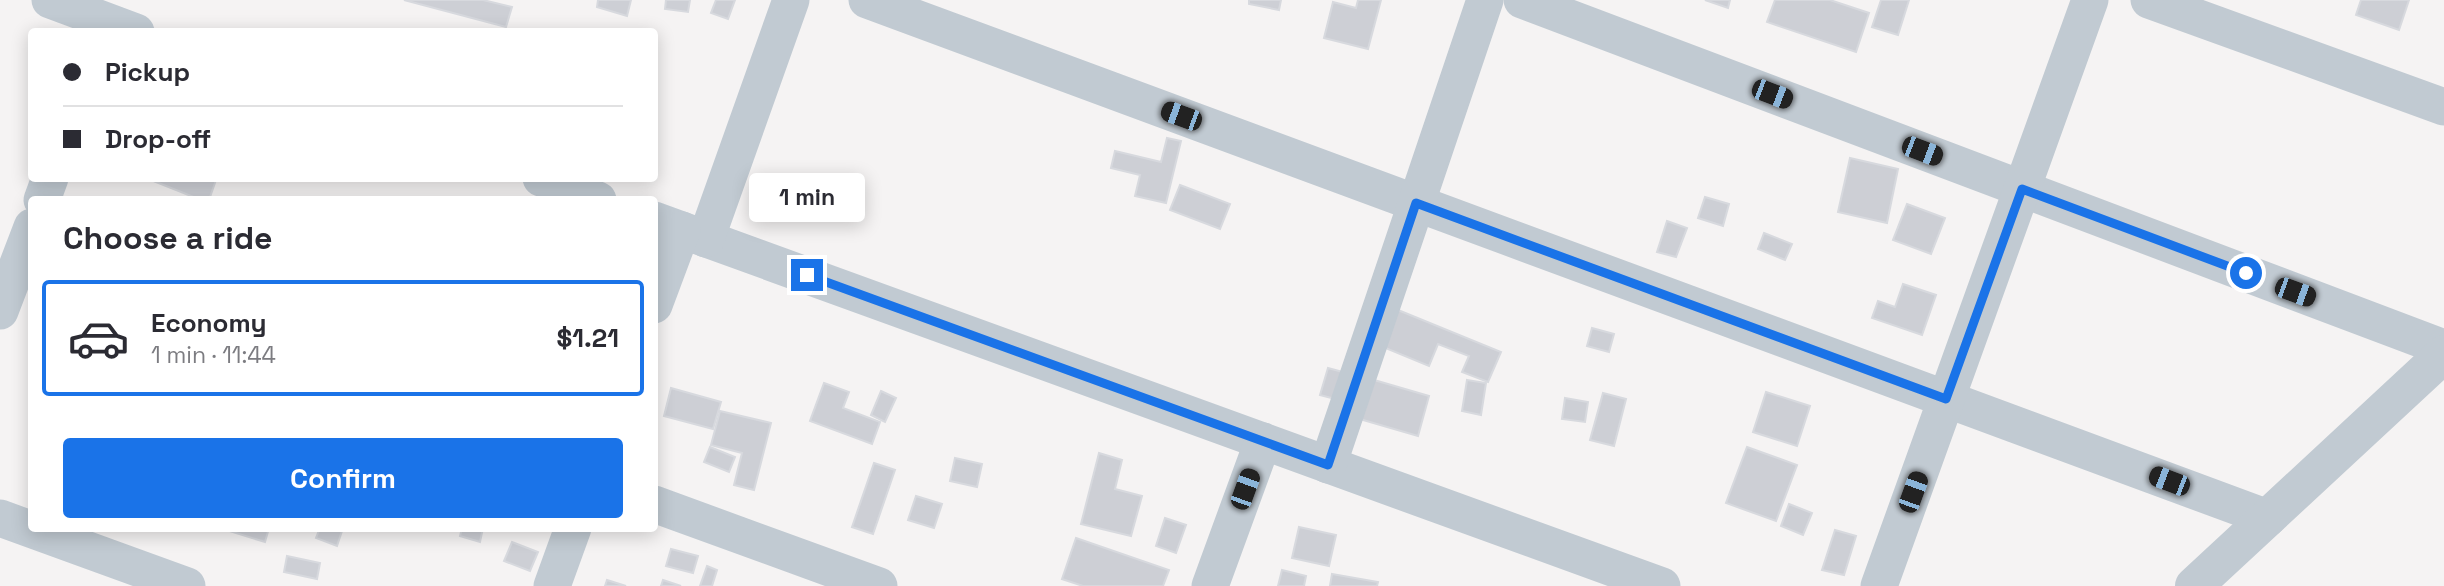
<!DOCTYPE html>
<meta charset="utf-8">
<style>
:root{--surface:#fff;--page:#f2f2f3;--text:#2b2b33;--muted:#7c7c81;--line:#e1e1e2;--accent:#1a73e8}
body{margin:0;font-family:"Space Grotesk",sans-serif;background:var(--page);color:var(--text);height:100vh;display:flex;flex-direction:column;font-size:26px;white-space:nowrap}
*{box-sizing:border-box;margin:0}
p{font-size:23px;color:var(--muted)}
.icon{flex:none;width:38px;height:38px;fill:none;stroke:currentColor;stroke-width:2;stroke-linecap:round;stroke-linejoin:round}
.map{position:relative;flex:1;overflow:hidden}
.panel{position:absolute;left:28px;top:196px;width:630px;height:336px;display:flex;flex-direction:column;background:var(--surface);border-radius:7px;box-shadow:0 4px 18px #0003}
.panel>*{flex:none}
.banner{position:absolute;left:28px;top:28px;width:630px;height:154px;border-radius:7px;box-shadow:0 4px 18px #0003;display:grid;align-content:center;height:154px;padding:0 35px;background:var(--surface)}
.end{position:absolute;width:32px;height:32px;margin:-16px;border:9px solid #1a73e8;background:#fff;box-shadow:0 0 0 4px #fff}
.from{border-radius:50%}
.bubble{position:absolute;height:49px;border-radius:7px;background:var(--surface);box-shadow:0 4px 18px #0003;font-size:23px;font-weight:800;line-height:49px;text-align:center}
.car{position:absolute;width:21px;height:42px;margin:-21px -10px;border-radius:9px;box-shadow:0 0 5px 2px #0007;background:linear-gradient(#222 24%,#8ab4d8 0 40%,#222 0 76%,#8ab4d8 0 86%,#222 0)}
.banner b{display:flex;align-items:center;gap:24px;height:66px;font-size:26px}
.banner b+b{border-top:2px solid var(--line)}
.banner i{width:18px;height:18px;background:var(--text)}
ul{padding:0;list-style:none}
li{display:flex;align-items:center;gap:21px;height:116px;margin:0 14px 10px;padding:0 21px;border:4px solid var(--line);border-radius:7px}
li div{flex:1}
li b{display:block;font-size:26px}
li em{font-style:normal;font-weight:800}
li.active{border-color:var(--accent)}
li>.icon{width:63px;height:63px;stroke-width:1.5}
h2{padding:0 35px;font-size:32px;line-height:84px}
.button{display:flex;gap:14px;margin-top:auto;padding:14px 35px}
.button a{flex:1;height:80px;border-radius:7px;background:var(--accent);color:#fff;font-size:28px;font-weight:800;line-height:80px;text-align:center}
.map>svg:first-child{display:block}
.building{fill:#cdcfd5;stroke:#d7d9de;stroke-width:2}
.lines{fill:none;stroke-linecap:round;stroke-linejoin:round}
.minor{stroke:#c1cad2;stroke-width:37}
.tertiary{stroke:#c1cad2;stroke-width:38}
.route{stroke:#1a73e8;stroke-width:9}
</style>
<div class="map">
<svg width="2444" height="586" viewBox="0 0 2444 586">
<rect width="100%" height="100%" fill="#f5f3f3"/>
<g class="building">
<path d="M404,0H483L512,7L506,27Z"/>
<path d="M598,0H631L627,16L597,7Z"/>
<path d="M666,0H690L688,12L665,9Z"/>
<path d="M716,0H735L728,19L711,13Z"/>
<path d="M1249,0H1281L1279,10L1249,4Z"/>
<path d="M1358,0H1381L1368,49L1324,38L1333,2L1356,8Z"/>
<path d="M1705,0H1730L1728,8Z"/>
<path d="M1775,0H1830L1869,13L1856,52L1767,22Z"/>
<path d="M1881,0H1909L1898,35L1872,27Z"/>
<path d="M2361,0H2409L2399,30L2356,15Z"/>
<path d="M1167,138L1181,141L1166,203L1135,196L1140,175L1111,168L1115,151L1161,162Z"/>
<path d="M1850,158L1898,169L1887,223L1838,212Z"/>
<path d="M146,178H213L216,180L209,200H201Z"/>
<path d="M1180,185L1230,204L1220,229L1170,210Z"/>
<path d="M1705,197L1729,204L1723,226L1698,218Z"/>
<path d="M1907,204L1945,218L1931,254L1893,240Z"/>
<path d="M1667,221L1687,228L1676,257L1657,252Z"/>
<path d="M1764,233L1792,244L1785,260L1758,249Z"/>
<path d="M1903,284L1936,295L1922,335L1872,318L1878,301L1895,307Z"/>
<path d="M1398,310L1501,352L1488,382L1462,372L1469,356L1438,344L1429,366L1383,347Z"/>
<path d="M1592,328L1614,334L1609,352L1587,346Z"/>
<path d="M1328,368L1350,374L1343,401L1320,395Z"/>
<path d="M1357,375L1429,396L1418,436L1346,415Z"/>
<path d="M1467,380L1486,383L1481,415L1462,411Z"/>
<path d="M824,383L849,392L843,408L880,422L872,444L810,421Z"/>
<path d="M671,388L721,402L713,429L664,416Z"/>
<path d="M881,391L896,398L885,422L871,415Z"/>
<path d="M1766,392L1810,406L1797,446L1753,432Z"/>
<path d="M1603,393L1626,399L1614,446L1590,440Z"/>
<path d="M1565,398L1588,402L1585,422L1562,419Z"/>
<path d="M720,411L771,423L754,490L734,485L742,453L711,445Z"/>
<path d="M710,447L735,457L729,472L704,462Z"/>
<path d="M1747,447L1797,465L1776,521L1726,503Z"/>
<path d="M1099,453L1122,460L1115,489L1142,496L1131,536L1081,524Z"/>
<path d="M955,458L982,464L977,487L950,481Z"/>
<path d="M874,463L895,470L873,534L852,527Z"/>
<path d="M916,496L942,504L934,528L908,520Z"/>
<path d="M1789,504L1812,513L1803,535L1781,526Z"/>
<path d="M1165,518L1186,525L1176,553L1156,546Z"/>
<path d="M1299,527L1336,535L1329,566L1292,558Z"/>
<path d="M220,528H269L265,542Z"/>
<path d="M320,528H343L337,546L316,538Z"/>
<path d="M462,528H483L480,542L460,536Z"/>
<path d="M1835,530L1856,536L1844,575L1822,570Z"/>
<path d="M1076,538L1169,570L1163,586H1083L1062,579Z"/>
<path d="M512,542L538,552L530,571L504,561Z"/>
<path d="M671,549L698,556L693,573L666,566Z"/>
<path d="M287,556L320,563L317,579L284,572Z"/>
<path d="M707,566L717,570L712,586H700Z"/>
<path d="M1282,570L1306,576L1304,586H1278Z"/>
<path d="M1332,574L1378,582L1377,586H1330Z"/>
<path d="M607,580L626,586H605Z"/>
<path d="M663,580L681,586H661Z"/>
</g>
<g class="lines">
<g class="minor">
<path d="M50,0L136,32"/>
<path d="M867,0L2268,518"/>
<path d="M1522,0L2444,348"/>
<path d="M2149,0L2444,107"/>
<path d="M541,178L598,200"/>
<path d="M42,200L50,178"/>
<path d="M654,220L1662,586"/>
<path d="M706,239L791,0"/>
<path d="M654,305L682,230"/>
<path d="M0,311L32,227"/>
<path d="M1328,465L1485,0"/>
<path d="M654,504L879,586"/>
<path d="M0,518L187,586"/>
<path d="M552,586L573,528"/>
<path d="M1210,586L1263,441"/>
<path d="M1879,586L2090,0"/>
</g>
<path class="tertiary" d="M2194,586L2444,354"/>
</g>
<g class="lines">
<path class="route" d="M807,275L1328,465L1416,203L1946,399L2022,189L2246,273"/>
</g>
</svg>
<i class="end from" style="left:2246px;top:273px"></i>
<i class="end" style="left:807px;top:275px"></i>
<div class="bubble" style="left:749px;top:173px;width:116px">1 min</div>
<i class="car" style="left:1772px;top:94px;rotate:111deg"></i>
<i class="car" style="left:1181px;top:116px;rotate:290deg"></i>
<i class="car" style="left:1922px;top:151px;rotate:111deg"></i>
<i class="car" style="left:2295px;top:292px;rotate:110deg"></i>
<i class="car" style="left:2169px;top:481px;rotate:291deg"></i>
<i class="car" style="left:1245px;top:489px;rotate:20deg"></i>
<i class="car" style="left:1913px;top:492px;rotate:20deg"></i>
<div class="banner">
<b><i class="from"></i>Pickup</b>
<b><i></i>Drop-off</b>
</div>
<section class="panel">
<h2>Choose a ride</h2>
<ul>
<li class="active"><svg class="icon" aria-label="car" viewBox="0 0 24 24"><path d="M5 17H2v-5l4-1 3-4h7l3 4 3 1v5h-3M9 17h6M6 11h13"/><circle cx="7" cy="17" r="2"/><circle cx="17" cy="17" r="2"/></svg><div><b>Economy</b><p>1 min · 11:44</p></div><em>$1.21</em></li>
</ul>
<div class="button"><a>Confirm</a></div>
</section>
</div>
